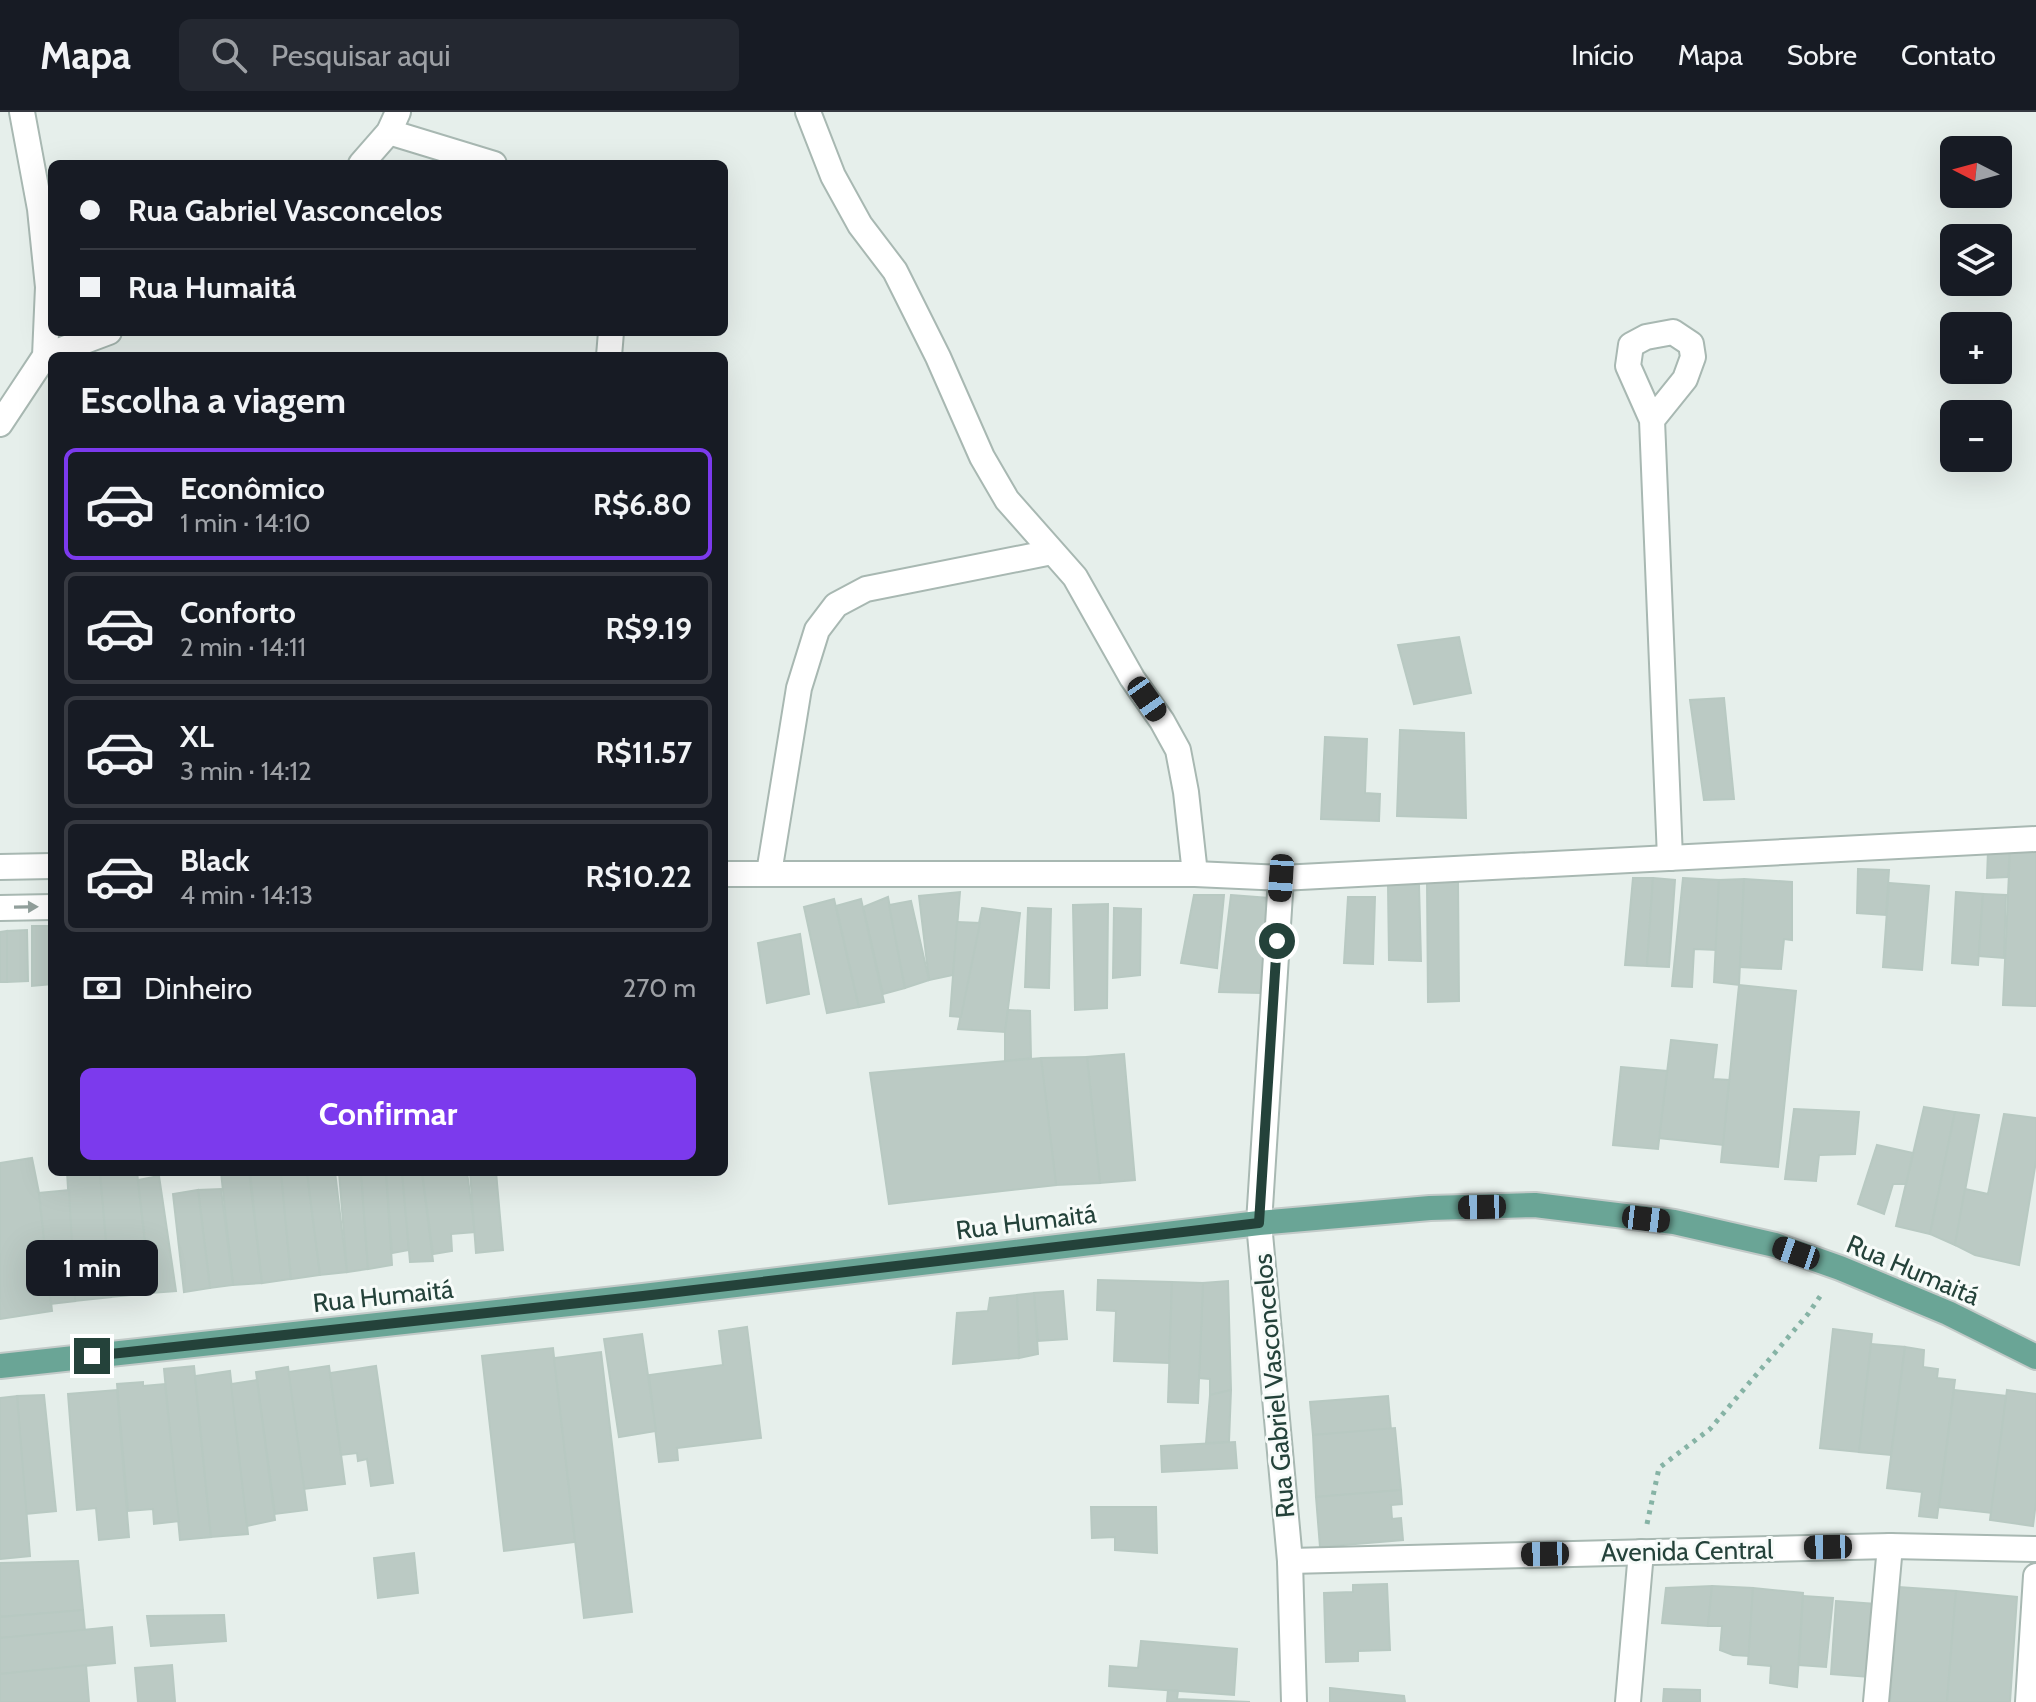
<!DOCTYPE html>
<html lang="pt">
<meta charset="utf-8">
<style>
:root{--surface:#171b24;--page:#242831;--text:#f1f3f6;--muted:#9ea1a6;--line:#363941;--accent:#7c3aed}
body{margin:0;font-family:Cabin,sans-serif;background:var(--page);color:var(--text);height:100vh;display:flex;flex-direction:column;font-size:30px;white-space:nowrap}
*{box-sizing:border-box;margin:0}
p{font-size:26px;color:var(--muted)}
.icon{flex:none;width:44px;height:44px;fill:none;stroke:currentColor;stroke-width:2;stroke-linecap:round;stroke-linejoin:round}
.map{position:relative;flex:1;overflow:hidden}
.details{position:absolute;left:48px;top:240px;width:680px;height:824px;display:flex;flex-direction:column;background:var(--surface);border-radius:12px;box-shadow:0 8px 32px #0002}
.details>*{flex:none}
.hud{position:absolute;left:48px;top:48px;width:680px;height:176px;border-radius:12px;box-shadow:0 8px 32px #0002;display:grid;align-content:center;height:176px;padding:0 32px;background:var(--surface)}
.needle{width:52px;rotate:276deg}
.tools{position:absolute;left:1940px;top:24px;display:grid;gap:16px}
.tools a{display:grid;place-items:center;width:72px;height:72px;border-radius:12px;background:var(--surface);box-shadow:0 8px 32px #0002;font-size:40px}
.end{position:absolute;width:36px;height:36px;margin:-18px;border:10px solid #24423a;background:#fff;box-shadow:0 0 0 4px #fff}
.from{border-radius:50%}
.bubble{position:absolute;height:56px;border-radius:12px;background:var(--surface);box-shadow:0 8px 32px #0002;font-size:26px;font-weight:700;line-height:56px;text-align:center}
.car{position:absolute;width:24px;height:48px;margin:-24px -12px;border-radius:10px;box-shadow:0 0 6px 2px #0007;background:linear-gradient(#222 24%,#8ab4d8 0 40%,#222 0 76%,#8ab4d8 0 86%,#222 0)}
.hud b{display:flex;align-items:center;gap:28px;height:76px;font-size:30px}
.hud b+b{border-top:2px solid var(--line)}
.hud i{width:20px;height:20px;background:var(--text)}
ul{padding:0;list-style:none}
li{display:flex;align-items:center;gap:24px;height:112px;margin:0 16px 12px;padding:0 16px;border:4px solid var(--line);border-radius:12px}
li div{flex:1}
li b{display:block;font-size:30px}
li em{font-style:normal;font-weight:700}
li.on{border-color:var(--accent)}
li>.icon{width:72px;height:72px;stroke-width:1.5}
h2{padding:0 32px;font-size:36px;line-height:96px}
.pay{display:flex;align-items:center;gap:20px;height:88px;padding:0 32px;font-size:30px}
.pay p{margin-inline-start:auto}
.cta{display:flex;gap:16px;margin-top:auto;padding:16px 32px}
.cta a{flex:1;height:92px;border-radius:12px;background:var(--accent);color:#fff;font-size:32px;font-weight:700;line-height:92px;text-align:center}
header{display:flex;align-items:center;gap:48px;box-sizing:border-box;height:112px;padding:0 40px;background:var(--surface);border-bottom:2px solid var(--line)}
header strong{font-size:38px}
nav{display:flex;gap:44px;margin-inline-start:auto;font-size:28px}
.search{width:560px;height:72px;background:var(--page);display:flex;align-items:center;gap:20px;box-sizing:border-box;padding:0 28px;border-radius:12px;color:var(--muted);font-size:30px}
.map>svg:first-child{display:block}
.building{fill:#bbcac4;stroke:#b8c9c2;stroke-width:2}
.lines{fill:none;stroke-linecap:round;stroke-linejoin:round}
.minor-casing{stroke:#a8b8b2;stroke-width:28}
.major-casing{stroke:#c2cac8;stroke-width:28}
.path{stroke:#86b3a5;stroke-width:5;stroke-dasharray:4 6;stroke-linecap:butt}
.minor{stroke:#fff;stroke-width:24}
.major{stroke:#6aa596;stroke-width:24}
.oneway{fill:#92a09c}
.route{stroke:#24423a;stroke-width:10}
.labels{text-anchor:middle;stroke-width:6;stroke-linejoin:round;paint-order:stroke}
.street-label{font-size:26px;fill:#24423a;stroke:#f7fbf9}
</style>
<header>
<strong>Mapa</strong>
<div class="search"><svg class="icon" aria-label="search" viewBox="0 0 24 24"><circle cx="10" cy="10" r="6"/><path d="M15 15l6 6"/></svg>Pesquisar aqui</div>
<nav><a>Início</a><a>Mapa</a><a>Sobre</a><a>Contato</a></nav>
</header>
<div class="map">
<svg width="2036" height="1590" viewBox="0 0 2036 1590">
<rect width="100%" height="100%" fill="#e6efeb"/>
<g class="building">
<path d="M1459,525L1471,581L1414,592L1398,533Z"/>
<path d="M1724,586L1734,687L1704,688L1690,588Z"/>
<path d="M1400,618L1464,621L1466,706L1397,704Z"/>
<path d="M1325,625L1367,627L1365,681L1380,682L1379,709L1321,707Z"/>
<path d="M1988,738L2010,739L2008,765L1987,766Z"/>
<path d="M2036,738V894L2003,893L2010,739Z"/>
<path d="M1858,757L1889,758L1886,803L1857,801Z"/>
<path d="M1633,766H1653L1647,854L1625,853Z"/>
<path d="M1653,766L1675,768L1669,855L1647,854Z"/>
<path d="M1683,766L1719,768L1717,838L1694,837L1692,875L1672,874Z"/>
<path d="M1744,767L1739,873L1714,870L1719,768Z"/>
<path d="M1744,767L1792,770V828L1784,827L1781,857L1740,855Z"/>
<path d="M1427,770H1458L1459,889L1428,890Z"/>
<path d="M1889,771L1929,774L1922,858L1883,855Z"/>
<path d="M1388,773H1419L1421,849L1389,848Z"/>
<path d="M960,780L953,863L929,868L919,784Z"/>
<path d="M1956,780L1983,782L1978,853L1952,851Z"/>
<path d="M1983,782L2006,783L2004,846L1979,844Z"/>
<path d="M1194,783H1224L1217,856L1181,851Z"/>
<path d="M1231,783L1269,786L1261,881L1219,880Z"/>
<path d="M888,785L905,876L883,882L863,795Z"/>
<path d="M1348,785H1375L1373,852L1344,851Z"/>
<path d="M834,787L859,895L827,901L804,795Z"/>
<path d="M861,787L884,890L859,895L836,794Z"/>
<path d="M911,789L929,868L905,876L889,793Z"/>
<path d="M1108,792L1107,896L1075,898L1073,793Z"/>
<path d="M982,796L1020,801L1005,920L958,917Z"/>
<path d="M1028,796L1051,797L1049,876L1025,875Z"/>
<path d="M1114,796L1141,797L1140,863L1113,866Z"/>
<path d="M957,810L980,811L961,905L950,904Z"/>
<path d="M32,814H52V872L32,874Z"/>
<path d="M27,818L28,869L7,870V819Z"/>
<path d="M7,819V870H0V820Z"/>
<path d="M800,822L809,882L767,891L758,831Z"/>
<path d="M1739,873L1796,879L1778,1055L1721,1050Z"/>
<path d="M1008,898L1030,899L1031,946L1005,949V920Z"/>
<path d="M1671,928L1717,933L1713,967L1729,968L1723,1033L1659,1026Z"/>
<path d="M1124,942L1135,1068L1100,1071L1087,945Z"/>
<path d="M1087,945L1100,1071L1056,1073L1041,946Z"/>
<path d="M1041,946L1056,1073L889,1092L870,961Z"/>
<path d="M1621,955L1667,959L1658,1037L1613,1033Z"/>
<path d="M1924,995L1955,1000L1930,1122L1896,1114Z"/>
<path d="M1794,997L1859,1000L1855,1042L1819,1043L1816,1069L1785,1067Z"/>
<path d="M1955,1000L1979,1003L1955,1133L1930,1122Z"/>
<path d="M2004,1002L2036,1006V1049L2019,1153L1975,1143L1955,1133L1965,1077L1988,1082Z"/>
<path d="M1877,1033L1913,1041L1906,1072H1893L1884,1102L1858,1092Z"/>
<path d="M32,1046L39,1081L52,1199L0,1207V1051Z"/>
<path d="M67,1060H100L111,1185L75,1189Z"/>
<path d="M100,1060H137L151,1181L111,1185Z"/>
<path d="M221,1060H249L262,1171L233,1173Z"/>
<path d="M250,1060H281L291,1167L262,1171Z"/>
<path d="M281,1060H307L320,1163L291,1167Z"/>
<path d="M307,1060H335L347,1160L320,1163Z"/>
<path d="M339,1060H361L368,1157L347,1160Z"/>
<path d="M361,1060H386L392,1153L368,1157Z"/>
<path d="M386,1060H402L409,1138L392,1141Z"/>
<path d="M402,1060H422L433,1149L410,1150Z"/>
<path d="M422,1060H467L475,1120L451,1122L452,1139L433,1142Z"/>
<path d="M470,1060H496L503,1138L476,1141Z"/>
<path d="M159,1064L176,1179L151,1181L138,1068Z"/>
<path d="M221,1077L233,1173L210,1176L198,1078Z"/>
<path d="M69,1078L75,1189L51,1192L39,1081Z"/>
<path d="M198,1078L210,1176L184,1180L173,1082Z"/>
<path d="M1098,1168L1172,1170L1169,1251L1114,1249L1116,1199L1097,1198Z"/>
<path d="M1228,1169L1231,1278L1210,1283V1267L1199,1266L1203,1171Z"/>
<path d="M1172,1170L1203,1171L1198,1291L1168,1290Z"/>
<path d="M1063,1179L1067,1227L1038,1229L1034,1181Z"/>
<path d="M1034,1181L1038,1242L1019,1246L1017,1183Z"/>
<path d="M1017,1183L1019,1246L953,1252L957,1201L988,1199L990,1186Z"/>
<path d="M747,1215L761,1326L677,1336L678,1348L659,1350L649,1263L723,1253L719,1219Z"/>
<path d="M1833,1217L1872,1222L1859,1340L1820,1336Z"/>
<path d="M642,1222L656,1319L619,1325L604,1227Z"/>
<path d="M1871,1232L1905,1235L1891,1343L1859,1340Z"/>
<path d="M1905,1235L1924,1238L1923,1255L1938,1257L1937,1266L1955,1268L1937,1406L1919,1404L1922,1380L1887,1376Z"/>
<path d="M553,1236L575,1430L504,1439L482,1244Z"/>
<path d="M601,1240L632,1500L584,1506L554,1246Z"/>
<path d="M194,1254L211,1425L180,1428L164,1257Z"/>
<path d="M329,1254L345,1372L304,1377L288,1260Z"/>
<path d="M376,1254L393,1371L371,1374L367,1347L358,1349L357,1341L341,1343L330,1261Z"/>
<path d="M288,1255L307,1398L275,1402L256,1260Z"/>
<path d="M230,1259L248,1422L211,1425L195,1264Z"/>
<path d="M257,1268L275,1408L247,1414L231,1272Z"/>
<path d="M143,1270V1274L165,1272L179,1409L154,1412L153,1397L128,1399L117,1272Z"/>
<path d="M117,1278L129,1425L99,1428L96,1396L77,1398L68,1282Z"/>
<path d="M1231,1278L1229,1330L1206,1331L1210,1283Z"/>
<path d="M1954,1278L2006,1284L1992,1401L1939,1395Z"/>
<path d="M2007,1278L2036,1282V1390L2033,1414L1990,1408Z"/>
<path d="M44,1283L56,1399L26,1402L17,1284Z"/>
<path d="M17,1284L30,1444L0,1447V1286Z"/>
<path d="M1388,1284L1391,1318L1313,1323L1310,1290Z"/>
<path d="M1395,1316L1401,1378L1316,1385L1313,1323Z"/>
<path d="M1235,1330L1237,1356L1162,1360L1161,1334Z"/>
<path d="M1401,1378L1402,1392L1391,1393L1392,1407L1401,1406L1403,1428L1320,1435L1316,1385Z"/>
<path d="M1091,1395H1156L1157,1441L1115,1438V1425L1092,1426Z"/>
<path d="M414,1441L418,1481L378,1486L374,1446Z"/>
<path d="M78,1449L83,1498L0,1505V1451Z"/>
<path d="M1387,1472L1390,1538L1358,1539V1549L1326,1550L1324,1481L1353,1480V1473Z"/>
<path d="M1712,1474L1708,1514L1662,1511L1666,1476Z"/>
<path d="M1712,1474L1753,1476L1749,1544L1733,1543L1720,1538L1722,1514H1708Z"/>
<path d="M1898,1475L1956,1479L1947,1590H1890Z"/>
<path d="M1753,1476L1803,1481L1797,1575L1770,1571L1771,1554L1748,1552Z"/>
<path d="M1956,1479L2017,1485L2010,1590H1947Z"/>
<path d="M1803,1484L1833,1486L1826,1555L1799,1553Z"/>
<path d="M1836,1489L1876,1492L1870,1565L1831,1562Z"/>
<path d="M83,1498L85,1519L0,1526V1505Z"/>
<path d="M224,1503L226,1529L151,1534L147,1504Z"/>
<path d="M112,1515L115,1551L0,1562V1526Z"/>
<path d="M1141,1529L1237,1537L1234,1583L1109,1574L1110,1554L1138,1556Z"/>
<path d="M86,1553L89,1590H0V1562Z"/>
<path d="M172,1553L175,1589L138,1590L135,1556Z"/>
<path d="M1330,1576L1404,1584L1405,1590H1330Z"/>
<path d="M1664,1577L1700,1578V1590H1663Z"/>
<path d="M1168,1578L1178,1579L1177,1587L1250,1590H1167Z"/>
</g>
<g class="lines">
<g class="minor-casing">
<g id="minor">
<path d="M808,0L833,64L860,113L895,159L938,245L982,345L1007,388L1075,465L1132,566L1162,609L1178,638L1186,680L1195,762"/>
<path d="M389,20L494,52"/>
<path d="M361,52L389,20L398,0"/>
<path d="M45,244L109,220"/>
<path d="M609,244L611,220"/>
<path d="M1652,308L1628,254L1631,233L1646,225L1673,220L1691,232L1693,245L1685,267L1652,308L1670,746"/>
<path d="M0,312L45,244L48,175L40,97L22,0"/>
<path d="M0,755L52,754"/>
<path d="M769,761L799,576L817,518L836,493L866,477L1052,440"/>
<path d="M724,762H1195L1281,766L2036,727"/>
<path d="M1281,766L1259,1111L1290,1449L1294,1590"/>
<path d="M0,796L52,795"/>
<path d="M1290,1449L1890,1434L2036,1437"/>
<path d="M1628,1590L1641,1440"/>
<path d="M1876,1590L1890,1434"/>
<path d="M2028,1590L2036,1464"/>
</g>
</g>
<g class="major-casing">
<path id="major" d="M0,1254L643,1184L1259,1111L1430,1096L1535,1093L1674,1110L1775,1133L1840,1156L1948,1201L2036,1245"/>
</g>
<path class="path" d="M1647,1412L1659,1356L1710,1317L1808,1202L1823,1180"/>
<use href="#minor" class="minor"/>
<use href="#major" class="major"/>
</g>
<defs><path id="oneway-solid" d="M-6-.8H1V-3.2L6.5 0L1 3.2V.8H-6Z" transform="scale(2)"/></defs>
<use class="oneway" href="#oneway-solid" transform="translate(26 795) rotate(-1)"/>
<g class="lines">
<path class="route" d="M92,1244L643,1184L1259,1111L1277,829"/>
</g>
<g class="labels">
<g class="street-label">
<text transform="translate(1026 1110) rotate(-7)" y="9">Rua Humaitá</text>
<text transform="translate(1913 1158) rotate(23)" y="9">Rua Humaitá</text>
<text transform="translate(383 1184) rotate(-6)" y="9">Rua Humaitá</text>
<text transform="translate(1274 1274) rotate(-95)" y="9">Rua Gabriel Vasconcelos</text>
<text transform="translate(1687 1439) rotate(-1)" y="9">Avenida Central</text>
</g>
</g>
</svg>
<div class="tools">
<a><svg class="needle" viewBox="-14 -14 28 28"><path d="M0-13l5 13h-10z" fill="#e53935"/><path d="M0 13l5-13h-10z" fill="#9ea1a6"/></svg></a>
<a><svg class="icon" aria-label="layers" viewBox="0 0 24 24"><path d="M12 4l9 5-9 5-9-5zM3 14l9 5 9-5"/></svg></a>
<a>+</a>
<a>−</a>
</div>
<i class="end from" style="left:1277px;top:829px"></i>
<i class="end" style="left:92px;top:1244px"></i>
<div class="bubble" style="left:26px;top:1128px;width:132px">1 min</div>
<i class="car" style="left:1147px;top:587px;rotate:145deg"></i>
<i class="car" style="left:1281px;top:766px;rotate:184deg"></i>
<i class="car" style="left:1482px;top:1095px;rotate:269deg"></i>
<i class="car" style="left:1646px;top:1107px;rotate:97deg"></i>
<i class="car" style="left:1796px;top:1141px;rotate:289deg"></i>
<i class="car" style="left:1828px;top:1435px;rotate:269deg"></i>
<i class="car" style="left:1545px;top:1442px;rotate:269deg"></i>
<div class="hud">
<b><i class="from"></i>Rua Gabriel Vasconcelos</b>
<b><i></i>Rua Humaitá</b>
</div>
<section class="details">
<h2>Escolha a viagem</h2>
<ul>
<li class="on"><svg class="icon" aria-label="car" viewBox="0 0 24 24"><path d="M5 17H2v-5l4-1 3-4h7l3 4 3 1v5h-3M9 17h6M6 11h13"/><circle cx="7" cy="17" r="2"/><circle cx="17" cy="17" r="2"/></svg><div><b>Econômico</b><p>1 min · 14:10</p></div><em>R$6.80</em></li>
<li><svg class="icon" aria-label="car" viewBox="0 0 24 24"><path d="M5 17H2v-5l4-1 3-4h7l3 4 3 1v5h-3M9 17h6M6 11h13"/><circle cx="7" cy="17" r="2"/><circle cx="17" cy="17" r="2"/></svg><div><b>Conforto</b><p>2 min · 14:11</p></div><em>R$9.19</em></li>
<li><svg class="icon" aria-label="car" viewBox="0 0 24 24"><path d="M5 17H2v-5l4-1 3-4h7l3 4 3 1v5h-3M9 17h6M6 11h13"/><circle cx="7" cy="17" r="2"/><circle cx="17" cy="17" r="2"/></svg><div><b>XL</b><p>3 min · 14:12</p></div><em>R$11.57</em></li>
<li><svg class="icon" aria-label="car" viewBox="0 0 24 24"><path d="M5 17H2v-5l4-1 3-4h7l3 4 3 1v5h-3M9 17h6M6 11h13"/><circle cx="7" cy="17" r="2"/><circle cx="17" cy="17" r="2"/></svg><div><b>Black</b><p>4 min · 14:13</p></div><em>R$10.22</em></li>
</ul>
<div class="pay"><svg class="icon" aria-label="cash" viewBox="0 0 24 24"><path d="M3 7h18v10H3z"/><circle cx="12" cy="12" r="2"/></svg>Dinheiro<p>270 m</p></div>
<div class="cta"><a>Confirmar</a></div>
</section>
</div>
